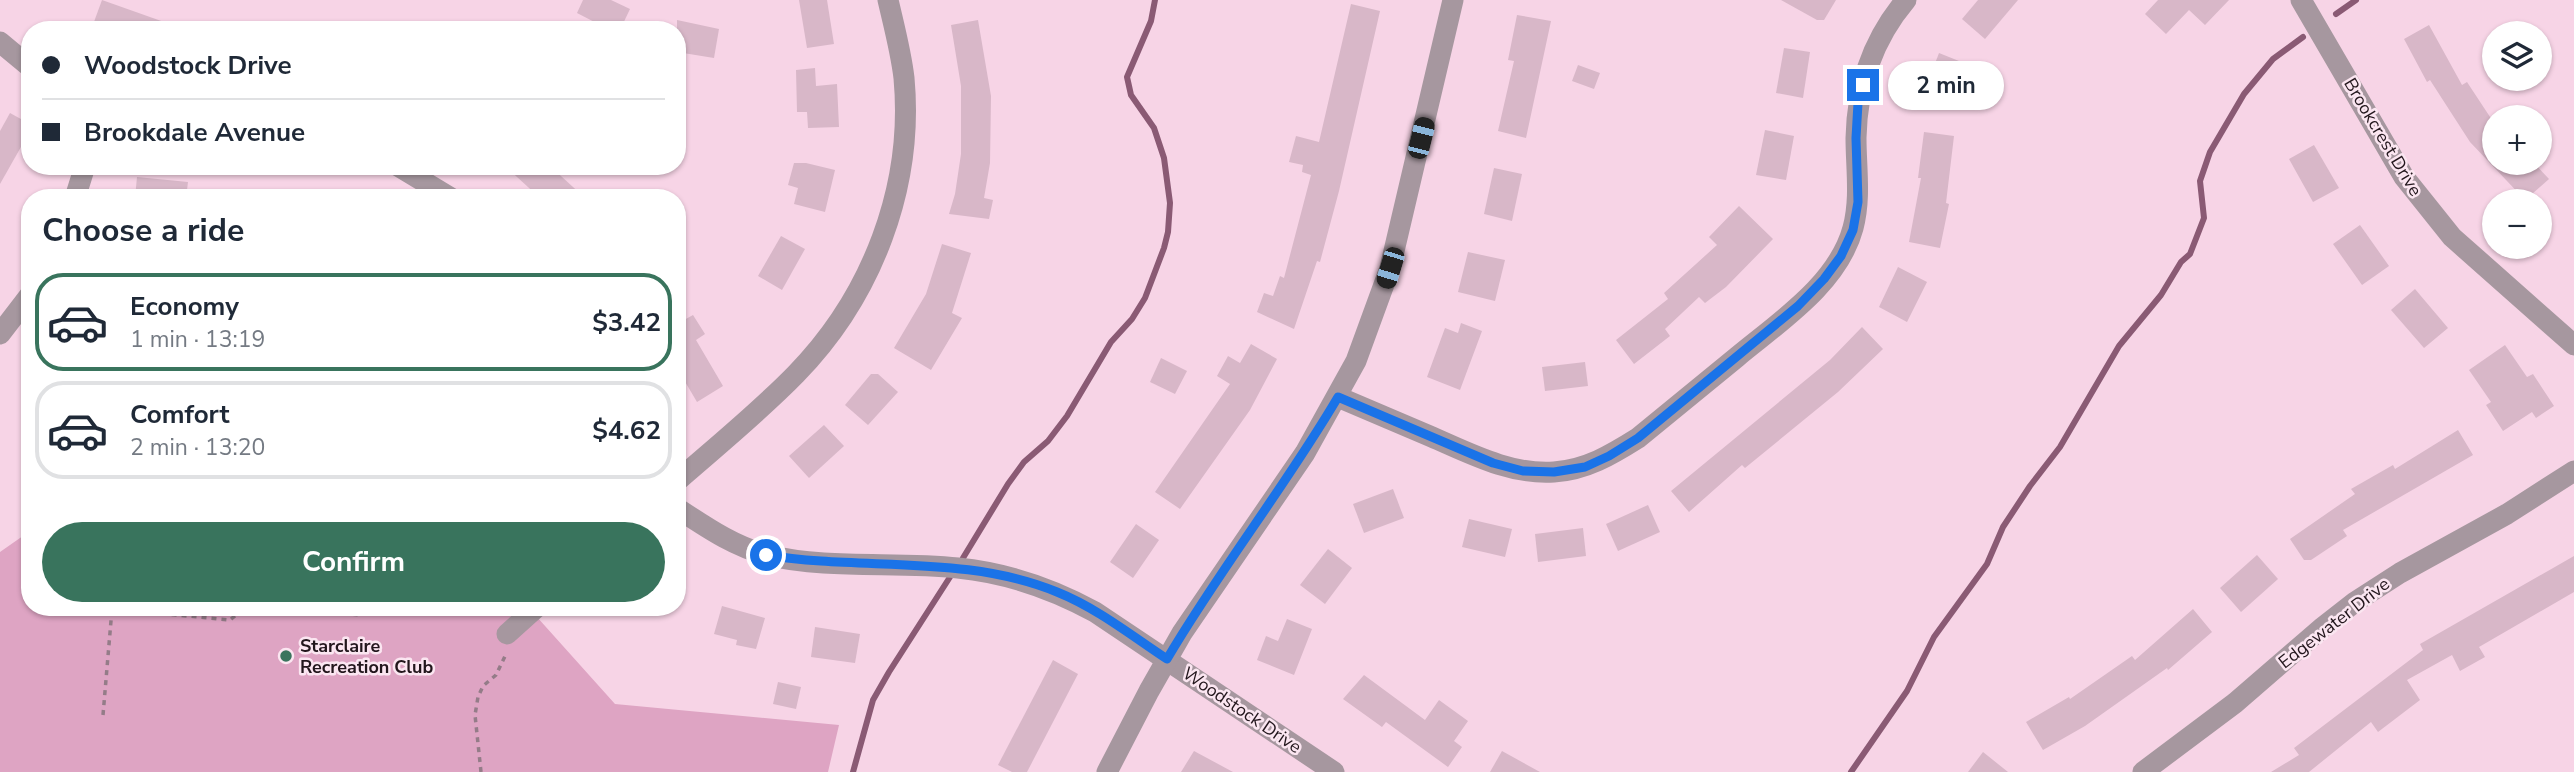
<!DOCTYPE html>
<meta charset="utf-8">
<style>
:root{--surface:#fff;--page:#f6f6f7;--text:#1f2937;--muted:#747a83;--line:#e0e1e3;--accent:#39745d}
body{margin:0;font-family:"Nunito Sans",sans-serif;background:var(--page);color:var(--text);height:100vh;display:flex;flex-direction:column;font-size:26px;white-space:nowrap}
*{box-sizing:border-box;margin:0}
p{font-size:23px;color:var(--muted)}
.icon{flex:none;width:38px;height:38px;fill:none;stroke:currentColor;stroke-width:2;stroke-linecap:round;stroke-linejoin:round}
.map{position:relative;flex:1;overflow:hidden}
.sheet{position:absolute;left:21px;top:189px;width:665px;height:427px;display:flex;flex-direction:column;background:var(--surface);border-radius:28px;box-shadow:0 2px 5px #0004}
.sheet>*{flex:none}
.hud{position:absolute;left:21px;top:21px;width:665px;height:154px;border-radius:28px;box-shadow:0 2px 5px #0004;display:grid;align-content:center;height:154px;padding:0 21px;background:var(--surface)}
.controls{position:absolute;left:2482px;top:21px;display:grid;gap:14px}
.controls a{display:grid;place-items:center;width:70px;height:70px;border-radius:50%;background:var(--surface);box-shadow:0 2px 5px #0004;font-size:35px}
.end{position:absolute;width:32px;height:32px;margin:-16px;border:9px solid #1a73e8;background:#fff;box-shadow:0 0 0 4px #fff}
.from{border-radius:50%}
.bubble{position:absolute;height:49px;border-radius:24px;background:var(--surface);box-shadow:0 2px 5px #0004;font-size:23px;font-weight:700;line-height:49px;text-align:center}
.car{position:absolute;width:21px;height:42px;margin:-21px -10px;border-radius:9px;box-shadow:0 0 5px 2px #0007;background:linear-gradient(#222 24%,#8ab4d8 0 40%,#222 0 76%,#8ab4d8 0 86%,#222 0)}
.hud b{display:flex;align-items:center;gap:24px;height:66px;font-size:26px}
.hud b+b{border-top:2px solid var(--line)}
.hud i{width:18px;height:18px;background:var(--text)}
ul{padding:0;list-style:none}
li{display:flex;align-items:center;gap:21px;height:98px;margin:0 14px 10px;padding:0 7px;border:4px solid var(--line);border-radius:28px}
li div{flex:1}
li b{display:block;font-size:26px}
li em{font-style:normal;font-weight:700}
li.selected{border-color:var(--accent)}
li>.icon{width:63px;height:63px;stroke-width:1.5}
h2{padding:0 21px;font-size:32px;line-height:84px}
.button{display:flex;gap:14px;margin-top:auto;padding:14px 21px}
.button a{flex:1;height:80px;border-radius:42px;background:var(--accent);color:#fff;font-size:28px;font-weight:700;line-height:80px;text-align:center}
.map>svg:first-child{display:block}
.green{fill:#dea4c3}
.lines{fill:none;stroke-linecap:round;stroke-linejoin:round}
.stream{stroke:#8a5a74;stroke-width:6}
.building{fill:#d8b7c8}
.path{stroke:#947c88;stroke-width:3.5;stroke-dasharray:5 5;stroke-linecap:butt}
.minor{stroke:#a6979f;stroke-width:21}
.route{stroke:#1a73e8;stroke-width:9}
.poi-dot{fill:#39745d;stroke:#fbe6f1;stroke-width:2.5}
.labels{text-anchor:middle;stroke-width:5;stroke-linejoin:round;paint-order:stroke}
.street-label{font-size:18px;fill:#22161c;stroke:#fbe6f1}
.poi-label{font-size:18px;font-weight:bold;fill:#22161c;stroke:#fbe6f1;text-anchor:start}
</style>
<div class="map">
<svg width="2574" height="772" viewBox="0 0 2574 772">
<rect width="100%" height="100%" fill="#f7d4e6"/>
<path class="green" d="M30,531V607H528L615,704L839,725L828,772H0V552Z"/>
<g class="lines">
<g class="stream">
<path d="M2336,14L2356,0"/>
<path d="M963,558L1008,484L1024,462L1048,441L1067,416L1111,342L1132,319L1145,298L1164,248L1168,232L1170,203L1164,158L1154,128L1131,95L1127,77L1151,21L1155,0"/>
<path d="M853,772L873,700L889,672L950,577"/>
<path d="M1851,772L1907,691L1934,637L1987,564L2003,527L2030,486L2060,447L2119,346L2161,295L2181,262L2190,254L2204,218L2200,181L2210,152L2244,94L2273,59L2303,37"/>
</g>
</g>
<g class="building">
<path d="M102,0L181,28V30H91Z"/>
<path d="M583,0H611L630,9L620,30H610L577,13Z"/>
<path d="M799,0H827L834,44L807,48Z"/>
<path d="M1781,0H1836L1824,20H1817Z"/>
<path d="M1978,0H2018L1985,39L1962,19Z"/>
<path d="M2158,0H2229L2205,25L2189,10L2166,34L2145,14Z"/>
<path d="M1351,4L1380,11L1339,191L1320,262L1317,261L1294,329L1257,312L1264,293L1273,296L1280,276L1284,278L1311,175L1302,172L1303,165L1289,162L1296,136L1319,142Z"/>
<path d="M1517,15L1551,21L1526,138L1498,131L1514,61L1508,60Z"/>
<path d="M677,20L719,29L714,58L677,52Z"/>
<path d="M978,20L991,96L990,163L984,198L993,200L989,219L949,214L955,194L961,154V86L951,25Z"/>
<path d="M2429,25L2462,85L2467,82L2494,123V163H2534L2549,179L2525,200L2470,142L2430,80L2427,82L2404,39Z"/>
<path d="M1784,48L1810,52L1803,98L1776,93Z"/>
<path d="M1939,53L1969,65L1953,107L1923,95Z"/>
<path d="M1578,65L1600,73L1594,89L1572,81Z"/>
<path d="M815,68L816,86L837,84L839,127L808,128L807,112H797L796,70Z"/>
<path d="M10,113L30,124V131L0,184V131Z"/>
<path d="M1765,130L1794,136L1786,180L1756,175Z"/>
<path d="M1924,132L1954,136L1946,203L1949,204L1940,248L1909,242L1921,178H1918Z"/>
<path d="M2314,145L2339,188L2313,202L2289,159Z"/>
<path d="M794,163H806L835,170L825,212L794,204L798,188L788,185Z"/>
<path d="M505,166H550L585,198H540Z"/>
<path d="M1494,168L1522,174L1512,221L1484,214Z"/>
<path d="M137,177L188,182L186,198H135Z"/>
<path d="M1739,206L1773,239L1726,287L1705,303L1699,297L1665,329L1670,336L1634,364L1616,340L1668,299L1664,293L1717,245L1709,237Z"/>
<path d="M2360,225L2389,266L2362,285L2333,244Z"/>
<path d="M781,236L805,249L782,290L758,276Z"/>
<path d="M942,244L971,253L952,313L962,318L931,370L894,348L926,294Z"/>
<path d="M1468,252L1505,260L1495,301L1458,292Z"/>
<path d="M1898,267L1927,282L1907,322L1879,307Z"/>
<path d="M2415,289L2448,328L2424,348L2391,310Z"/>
<path d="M677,310L684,320L693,315L705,334L696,340L723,386L697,402L677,368Z"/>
<path d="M1461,323L1482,331L1460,390L1427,377L1445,328L1458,333Z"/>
<path d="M1862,327L1883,349L1838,392L1745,468L1742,465L1689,512L1671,491L1830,360Z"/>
<path d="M1251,344L1277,359L1250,410L1180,509L1155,492L1230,384L1217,376L1228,356L1240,363Z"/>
<path d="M2505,345L2527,377L2533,374L2554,406L2536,418L2532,412L2503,431L2486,405L2491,402L2469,370Z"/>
<path d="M1161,358L1187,371L1175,394L1150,382Z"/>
<path d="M1585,362L1588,386L1545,391L1542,367Z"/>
<path d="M871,374H878L898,392L868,425L845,405Z"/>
<path d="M824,425L844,446L809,478L789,456Z"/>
<path d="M2458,430L2473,455L2343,530L2347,536L2311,560H2304L2290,539L2355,494L2351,489L2393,465L2395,469Z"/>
<path d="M1393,489L1404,518L1364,533L1353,504Z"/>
<path d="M1648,505L1660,532L1618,551L1606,524Z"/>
<path d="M1469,519L1512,529L1505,557L1462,547Z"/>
<path d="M1136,524L1159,540L1133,578L1110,562Z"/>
<path d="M1583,528L1586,556L1538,562L1535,534Z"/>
<path d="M1328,549L1352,568L1325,604L1300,585Z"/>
<path d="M2257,555L2278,579L2241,612L2220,588Z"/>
<path d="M2574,556V592L2479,647L2485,657L2460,671L2452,655L2407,680L2420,700L2378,732L2371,722L2309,772H2271L2299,755L2294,748L2423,650L2420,644Z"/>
<path d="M722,606L765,618L756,649L736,645L737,640L714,634Z"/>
<path d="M2193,609L2212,632L2168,670L2167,668L2085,726L2043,750L2026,722L2069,697L2070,699L2132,656L2135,660Z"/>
<path d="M1287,619L1312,629L1294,675L1257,660L1266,636L1278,641Z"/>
<path d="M815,627L860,634L855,663L811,657Z"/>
<path d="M1053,660L1078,674L1027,772H1012L998,765Z"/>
<path d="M1364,675L1425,720L1439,700L1468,721L1454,741L1462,747L1448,767L1386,722L1382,727L1343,699Z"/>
<path d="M778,682L801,687L796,709L773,704Z"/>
<path d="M1194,751L1233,772H1181Z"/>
<path d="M1502,751L1540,772H1490Z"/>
<path d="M1983,752L2008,772H1968Z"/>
</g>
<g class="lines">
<g class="path">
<path d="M92,607L230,620L246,607"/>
<path d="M273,607L361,615"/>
<path d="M103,715L112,609"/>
<path d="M481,772L475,715L478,697L483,686L496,675L506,654"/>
</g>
<g class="minor">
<path d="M2301,0L2404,177L2452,237L2574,345"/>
<path d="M0,42L30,67"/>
<path d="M398,166L451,198"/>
<path d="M75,198L85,166"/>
<path d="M0,334L30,295"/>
<path d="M1338,397C1369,410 1401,424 1432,437C1471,454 1511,475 1554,472C1586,470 1611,455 1638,438C1671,411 1704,384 1737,357C1779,322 1838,284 1853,228C1861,198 1856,168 1856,138C1857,87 1873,39 1906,0"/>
<path d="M677,481C717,446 759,412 796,374C872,296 914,187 904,78C901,52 894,26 888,0"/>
<path d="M677,508C706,527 733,546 767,555C829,570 895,561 958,568C1008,573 1051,588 1095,612L1334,772"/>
<path d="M507,634L537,607"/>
<path d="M1107,772L1149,691L1182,633L1305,453L1356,361L1390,268L1453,0"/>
<path d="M2143,772L2235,703L2323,627L2355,602L2400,573L2507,514L2574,471"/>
</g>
</g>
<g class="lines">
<path class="route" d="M766,555C863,571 965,554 1057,592C1097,608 1132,636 1167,659C1220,569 1285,487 1338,397L1493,463L1523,471L1554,472L1585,467L1609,456L1638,438L1798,306L1824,279L1841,256L1853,230L1858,202L1856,138L1858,103L1863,85"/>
</g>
<circle class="poi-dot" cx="286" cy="656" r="7"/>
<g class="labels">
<g class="street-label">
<text transform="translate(2383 137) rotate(59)" y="6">Brookcrest Drive</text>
<text transform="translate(2334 623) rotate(-38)" y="6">Edgewater Drive</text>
<text transform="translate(1242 710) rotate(34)" y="6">Woodstock Drive</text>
</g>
<g class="poi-label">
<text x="300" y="652">Starclaire<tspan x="300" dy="21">Recreation Club</tspan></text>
</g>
</g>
</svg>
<div class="controls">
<a><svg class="icon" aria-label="layers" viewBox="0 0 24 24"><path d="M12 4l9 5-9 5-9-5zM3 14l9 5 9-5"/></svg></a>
<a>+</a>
<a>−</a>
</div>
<i class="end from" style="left:766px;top:555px"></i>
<i class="end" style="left:1863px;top:85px"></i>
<div class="bubble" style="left:1888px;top:61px;width:116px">2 min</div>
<i class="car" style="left:1421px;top:138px;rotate:14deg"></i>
<i class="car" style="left:1390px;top:268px;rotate:197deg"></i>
<div class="hud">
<b><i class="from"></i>Woodstock Drive</b>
<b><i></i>Brookdale Avenue</b>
</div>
<section class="sheet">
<h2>Choose a ride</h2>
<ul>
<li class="selected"><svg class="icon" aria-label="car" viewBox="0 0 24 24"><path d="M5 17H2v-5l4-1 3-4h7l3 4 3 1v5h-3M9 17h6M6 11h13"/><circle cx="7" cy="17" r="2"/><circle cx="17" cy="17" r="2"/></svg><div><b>Economy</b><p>1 min · 13:19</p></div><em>$3.42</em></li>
<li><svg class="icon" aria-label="car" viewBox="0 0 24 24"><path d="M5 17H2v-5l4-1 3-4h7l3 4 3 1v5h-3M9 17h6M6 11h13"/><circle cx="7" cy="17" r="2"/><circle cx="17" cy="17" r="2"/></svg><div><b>Comfort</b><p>2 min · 13:20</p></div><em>$4.62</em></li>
</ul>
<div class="button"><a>Confirm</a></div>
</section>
</div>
